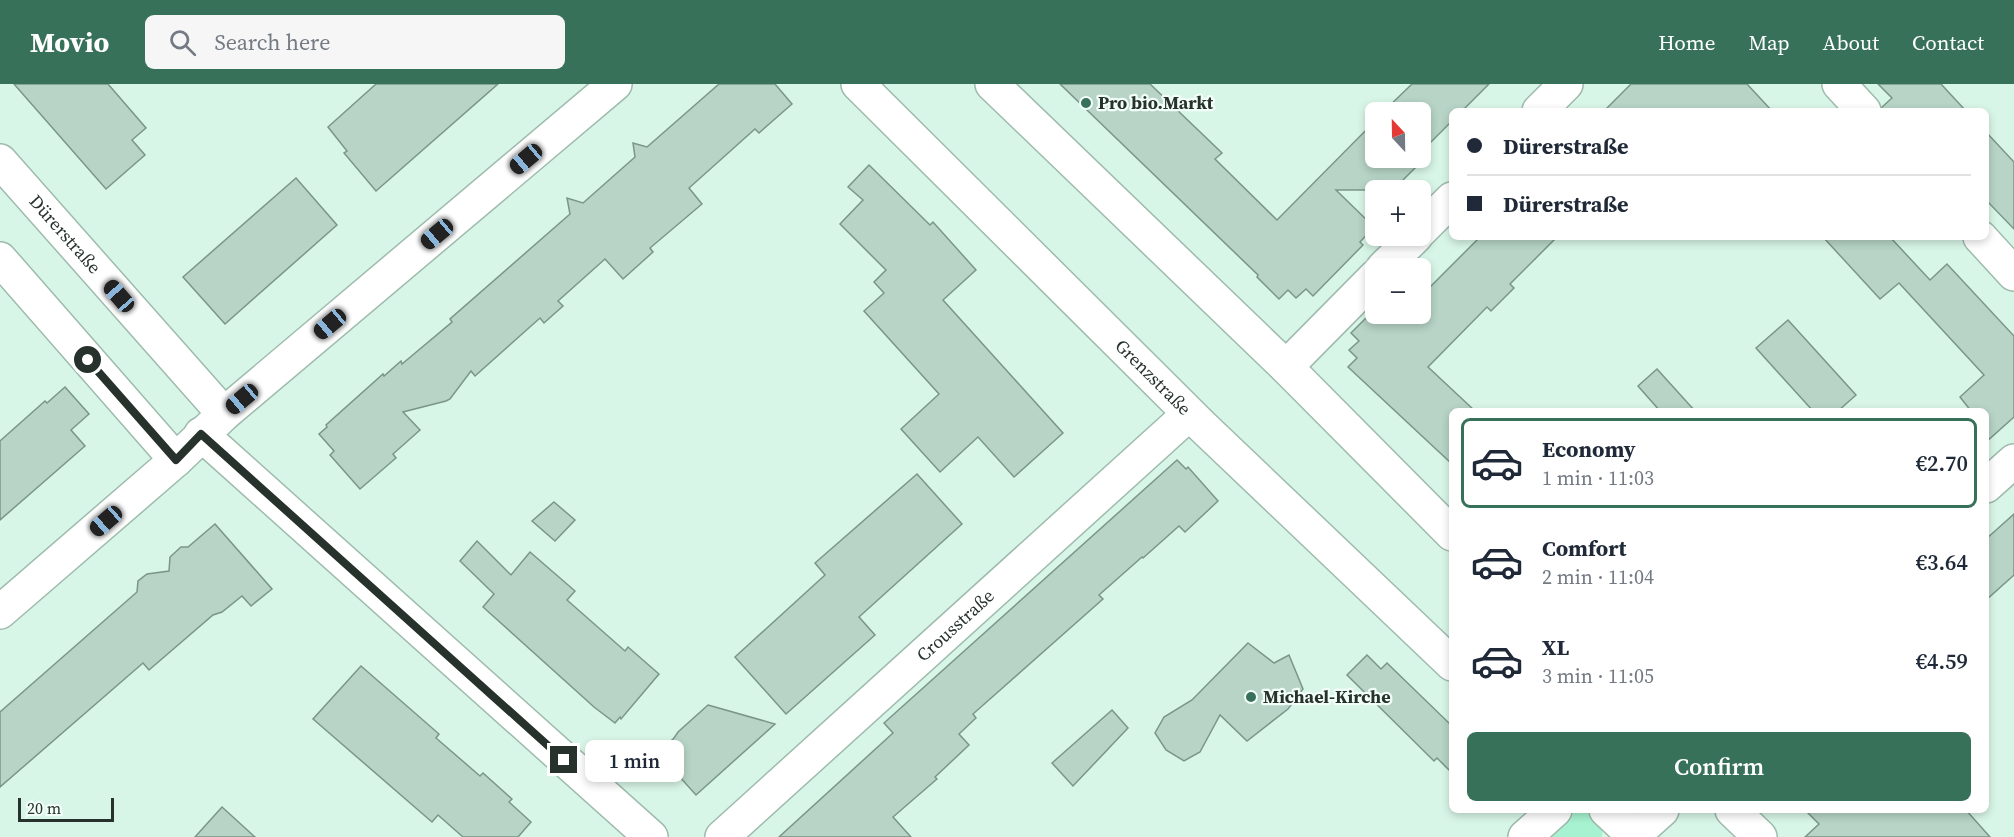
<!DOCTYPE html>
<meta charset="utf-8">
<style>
:root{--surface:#fff;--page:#f6f6f7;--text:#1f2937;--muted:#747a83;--line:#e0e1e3;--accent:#377159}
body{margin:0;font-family:"Source Serif 4",serif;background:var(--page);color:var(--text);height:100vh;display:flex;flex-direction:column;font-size:22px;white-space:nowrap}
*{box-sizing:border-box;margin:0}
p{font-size:20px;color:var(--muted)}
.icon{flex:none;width:33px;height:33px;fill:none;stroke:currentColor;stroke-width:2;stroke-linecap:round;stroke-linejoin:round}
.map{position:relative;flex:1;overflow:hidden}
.sheet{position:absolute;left:1449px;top:324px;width:540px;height:405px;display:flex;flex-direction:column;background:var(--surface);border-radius:9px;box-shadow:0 3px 9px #0003}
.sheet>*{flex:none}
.top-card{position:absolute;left:1449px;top:24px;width:540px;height:132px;border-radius:9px;box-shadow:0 3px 9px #0003;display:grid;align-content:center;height:132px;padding:0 18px;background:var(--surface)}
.needle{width:39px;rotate:338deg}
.buttons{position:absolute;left:1365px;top:18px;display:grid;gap:12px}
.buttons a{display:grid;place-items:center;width:66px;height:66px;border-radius:9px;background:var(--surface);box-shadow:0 3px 9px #0003;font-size:30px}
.scale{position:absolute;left:18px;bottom:15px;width:96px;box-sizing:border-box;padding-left:6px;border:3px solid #27322d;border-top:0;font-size:16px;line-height:21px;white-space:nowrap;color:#27322d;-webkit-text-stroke:4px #f2fef8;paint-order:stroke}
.end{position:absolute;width:27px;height:27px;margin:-14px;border:8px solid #27322d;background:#fff;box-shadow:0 0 0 3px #fff}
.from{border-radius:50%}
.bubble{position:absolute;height:42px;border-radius:9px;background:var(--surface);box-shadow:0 3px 9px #0003;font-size:20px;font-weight:600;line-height:42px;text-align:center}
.car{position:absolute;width:18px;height:36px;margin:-18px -9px;border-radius:8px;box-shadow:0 0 4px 2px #0007;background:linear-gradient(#222 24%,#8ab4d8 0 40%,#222 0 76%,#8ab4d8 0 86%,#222 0)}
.top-card b{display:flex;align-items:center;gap:21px;height:57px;font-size:22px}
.top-card b+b{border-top:2px solid var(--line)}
.top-card i{width:15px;height:15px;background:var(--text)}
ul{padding:10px 0 0;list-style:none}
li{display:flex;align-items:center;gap:18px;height:90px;margin:0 12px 9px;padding:0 6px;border:3px solid transparent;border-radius:9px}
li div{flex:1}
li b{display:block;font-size:22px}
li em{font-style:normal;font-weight:600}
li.current{border-color:var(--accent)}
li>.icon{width:54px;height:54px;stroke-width:1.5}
.action{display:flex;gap:12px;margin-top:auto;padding:12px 18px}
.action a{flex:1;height:69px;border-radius:9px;background:var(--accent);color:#fff;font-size:24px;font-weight:600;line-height:69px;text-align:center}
header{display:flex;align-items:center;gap:36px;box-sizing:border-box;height:84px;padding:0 30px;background:var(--accent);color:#fff}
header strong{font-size:28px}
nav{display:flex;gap:33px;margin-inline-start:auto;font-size:21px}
.search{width:420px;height:54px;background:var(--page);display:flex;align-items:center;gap:15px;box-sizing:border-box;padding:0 21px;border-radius:9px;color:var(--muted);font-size:22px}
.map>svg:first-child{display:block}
.green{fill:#a7f3d1}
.building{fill:#b7d4c6;stroke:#7a9689;stroke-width:1.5}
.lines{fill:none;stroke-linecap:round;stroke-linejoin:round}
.minor-casing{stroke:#9ebbad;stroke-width:36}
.tertiary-casing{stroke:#9ebbad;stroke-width:36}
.minor{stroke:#fff;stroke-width:33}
.tertiary{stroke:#fff;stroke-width:33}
.route{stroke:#27322d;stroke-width:8}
.poi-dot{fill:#377159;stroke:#f2fef8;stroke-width:2}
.labels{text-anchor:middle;stroke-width:4.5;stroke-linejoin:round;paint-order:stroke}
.poi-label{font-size:18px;font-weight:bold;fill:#27322d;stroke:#f2fef8;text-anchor:start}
.street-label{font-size:18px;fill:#27322d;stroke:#f2fef8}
</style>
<header>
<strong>Movio</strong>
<div class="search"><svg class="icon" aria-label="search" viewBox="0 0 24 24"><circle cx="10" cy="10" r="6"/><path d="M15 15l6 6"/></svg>Search here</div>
<nav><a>Home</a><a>Map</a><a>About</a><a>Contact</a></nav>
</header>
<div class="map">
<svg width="2014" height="753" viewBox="0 0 2014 753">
<rect width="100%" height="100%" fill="#d8f6e7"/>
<path class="green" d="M1582,726C1595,732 1604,738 1602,753H1542L1565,732Z"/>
<g class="building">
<path d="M14,0H108L146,44L132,56L145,71L106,105Z"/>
<path d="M376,0H498L376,107L344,69L347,67L328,43Z"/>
<path d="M719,0H775L792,20L759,49L755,45L689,104L702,120L650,164L653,168L623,195L605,175L558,217L563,222L544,239L540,234L475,292L471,287L450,315L446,317L403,328L420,346L393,370L396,374L360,405L330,371L334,367L319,350L327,343L326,341L383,290L384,292L401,277L402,280L452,238L450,235L570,130L567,114L583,119L635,73L633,59L647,63Z"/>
<path d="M1060,0H1150L1222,69L1215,75L1277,136L1376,36V74H1425L1393,106H1336L1374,143L1360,158L1363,161L1313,212L1306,205L1296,214L1288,206L1279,215L1257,193L1258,191Z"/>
<path d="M1412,0H1489L1462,27H1452V37L1420,69V28H1383Z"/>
<path d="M1631,0H1747L1772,27H1604Z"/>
<path d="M1878,0H1941L1966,27H1882V23L1892,14Z"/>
<path d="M1986,48L2014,78V145L1986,116Z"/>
<path d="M869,81L930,141L933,138L976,186L943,216L1063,349L1014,393L978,353L940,388L901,345L939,310L864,227L884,209L874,198L886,186L840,140L863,116L848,103Z"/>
<path d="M296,94L337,141L225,240L183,193Z"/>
<path d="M1480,153H1557L1510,200L1514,204L1491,227L1487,223L1428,283L1475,327H1452V380L1348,283L1357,274L1349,266L1359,257L1351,249L1376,224V230H1420V213Z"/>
<path d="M1823,153H1890L1930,196L1947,180L2014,252V333L1986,358V327H1971L1960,313L1984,291L1899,199L1880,215Z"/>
<path d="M1788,236L1856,311L1838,327H1813L1756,264Z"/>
<path d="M1657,285L1695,327H1660L1638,302Z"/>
<path d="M65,303L89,330L71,346L85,362L0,436V357L45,317L47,319Z"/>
<path d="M1177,376L1186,385L1188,383L1218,417L1185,448L1179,442L1143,474L1142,473L1099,511L1103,515L973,630L976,634L959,650L969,661L935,693L937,695L893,733L911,753H779L893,649L884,639Z"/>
<path d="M917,390L962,440L859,533L875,551L786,630L735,573L825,491L815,479Z"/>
<path d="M554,418L575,436L555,457L532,437Z"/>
<path d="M2014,430V491L1986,516V455Z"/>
<path d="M215,440L272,505L251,522L242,512L222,528L213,531L149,586L143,579L0,703V628L137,508L138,497L147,490L169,487L170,473L181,463H188Z"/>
<path d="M477,457L511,491L530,468L575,507L567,516L625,567L628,563L659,590L621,635L620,633L615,639L594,623L483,523L494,510L460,477Z"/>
<path d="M1248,559L1274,579L1289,571L1303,605L1288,625L1247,657L1220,631L1200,668L1184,677L1166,666L1155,649L1164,633L1192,616Z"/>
<path d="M1367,571L1381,585L1387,579L1452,642V689L1437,674L1434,677L1347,591Z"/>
<path d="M361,582L439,650L436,654L480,692L483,689L512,715L509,718L531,738L518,753H463L438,731L432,738L313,635Z"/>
<path d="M708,621L775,640L696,711L658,669L674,654L678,648Z"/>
<path d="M1112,626L1128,644L1073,702L1052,679Z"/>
<path d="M222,723L255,753H195Z"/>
<path d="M1805,726H1966L1990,753H1805L1819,740Z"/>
</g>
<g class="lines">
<g class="minor-casing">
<g id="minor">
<path id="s1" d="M858,0L1202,342L1452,580"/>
<path d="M992,0L1286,283L1452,450"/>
<path d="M1839,0L1864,27"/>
<path d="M1539,27L1566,0"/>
<path id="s2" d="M0,77L224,330"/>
<path d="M1420,147L1452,115"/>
<path d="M1980,153L2014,190"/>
<path d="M0,175L176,376"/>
<path d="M1383,184L1416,152"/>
<path d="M1286,283L1376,192"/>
<path d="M201,350L651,753"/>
<path d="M1986,402L2014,377"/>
<path d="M1606,726L1635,753"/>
<path d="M1732,726L1760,753"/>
<path id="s3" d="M722,753L1189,330"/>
<path d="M1525,753L1555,726"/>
<path d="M1632,753L1662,726"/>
</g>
</g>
<g class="tertiary-casing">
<path id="tertiary" d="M0,528L176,376L224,330L615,0"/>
</g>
<use href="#minor" class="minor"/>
<use href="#tertiary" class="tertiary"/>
</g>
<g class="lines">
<path class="route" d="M88,276L176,376L201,350L564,676"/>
</g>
<g class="poi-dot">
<circle cx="1086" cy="19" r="6"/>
<circle cx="1251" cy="613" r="6"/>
</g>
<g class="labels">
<g class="poi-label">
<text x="1098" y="25">Pro bio.Markt</text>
<text x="1263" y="619">Michael-Kirche</text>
</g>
<g class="street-label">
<text dy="6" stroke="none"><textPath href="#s2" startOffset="98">Dürerstraße</textPath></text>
<text dy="6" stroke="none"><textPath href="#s1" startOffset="416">Grenzstraße</textPath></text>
<text dy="6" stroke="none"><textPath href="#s3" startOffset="315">Crousstraße</textPath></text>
</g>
</g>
</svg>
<div class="buttons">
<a><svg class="needle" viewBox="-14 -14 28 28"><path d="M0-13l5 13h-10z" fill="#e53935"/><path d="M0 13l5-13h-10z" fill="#747a83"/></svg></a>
<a>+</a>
<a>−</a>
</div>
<div class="scale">20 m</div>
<i class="end from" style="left:88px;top:276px"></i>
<i class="end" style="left:564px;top:676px"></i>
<div class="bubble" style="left:585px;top:656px;width:99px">1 min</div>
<i class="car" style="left:526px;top:75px;rotate:230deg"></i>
<i class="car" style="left:437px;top:150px;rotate:230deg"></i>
<i class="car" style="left:119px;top:212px;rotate:319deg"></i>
<i class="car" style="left:330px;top:240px;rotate:230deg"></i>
<i class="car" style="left:242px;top:315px;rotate:230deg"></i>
<i class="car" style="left:106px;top:437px;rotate:229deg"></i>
<div class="top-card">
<b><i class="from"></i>Dürerstraße</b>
<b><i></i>Dürerstraße</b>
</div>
<section class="sheet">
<ul>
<li class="current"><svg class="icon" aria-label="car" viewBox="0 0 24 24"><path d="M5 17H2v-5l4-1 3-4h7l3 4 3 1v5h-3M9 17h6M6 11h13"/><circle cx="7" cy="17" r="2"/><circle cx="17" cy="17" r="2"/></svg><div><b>Economy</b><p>1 min · 11:03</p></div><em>€2.70</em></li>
<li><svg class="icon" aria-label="car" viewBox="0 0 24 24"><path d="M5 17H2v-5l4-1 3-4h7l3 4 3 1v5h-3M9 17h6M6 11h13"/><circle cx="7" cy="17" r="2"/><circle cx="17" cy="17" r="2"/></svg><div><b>Comfort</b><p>2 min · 11:04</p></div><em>€3.64</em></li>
<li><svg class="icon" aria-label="car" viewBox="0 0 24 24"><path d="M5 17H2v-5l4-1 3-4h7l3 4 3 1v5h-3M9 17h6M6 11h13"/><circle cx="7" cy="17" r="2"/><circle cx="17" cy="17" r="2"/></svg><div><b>XL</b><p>3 min · 11:05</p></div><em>€4.59</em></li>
</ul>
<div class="action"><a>Confirm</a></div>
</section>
</div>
